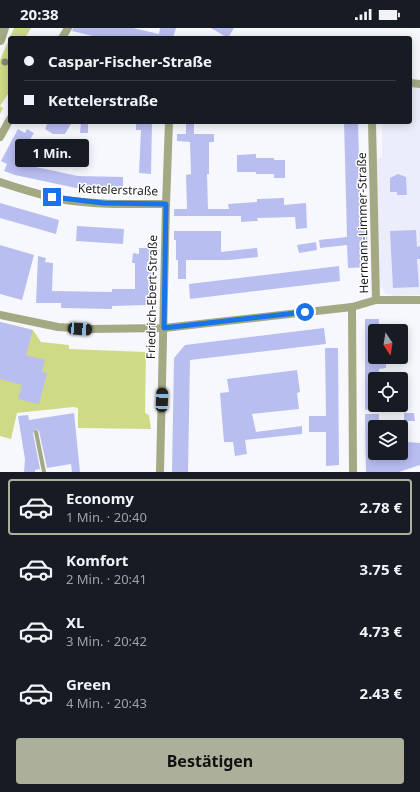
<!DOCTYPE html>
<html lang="de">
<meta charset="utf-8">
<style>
:root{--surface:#171b24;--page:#20242c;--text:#f1f3f6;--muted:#9ea1a6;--line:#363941;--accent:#acb09b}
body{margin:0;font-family:"Noto Sans",sans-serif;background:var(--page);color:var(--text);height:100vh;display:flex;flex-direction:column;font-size:15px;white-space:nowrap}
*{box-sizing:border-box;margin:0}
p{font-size:13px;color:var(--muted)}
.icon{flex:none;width:22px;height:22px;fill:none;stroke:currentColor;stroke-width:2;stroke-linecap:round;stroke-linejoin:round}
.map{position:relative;height:444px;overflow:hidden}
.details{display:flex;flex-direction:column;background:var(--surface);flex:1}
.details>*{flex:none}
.banner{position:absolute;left:8px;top:8px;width:404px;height:88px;border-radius:4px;box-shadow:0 2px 10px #0003;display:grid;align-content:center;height:88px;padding:0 16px;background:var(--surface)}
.needle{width:26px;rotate:168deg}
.buttons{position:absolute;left:368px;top:296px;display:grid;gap:8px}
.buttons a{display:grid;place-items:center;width:40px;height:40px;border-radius:4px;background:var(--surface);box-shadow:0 2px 10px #0003;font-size:20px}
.end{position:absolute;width:18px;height:18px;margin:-9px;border:5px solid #1a73e8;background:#fff;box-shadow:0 0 0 2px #fff}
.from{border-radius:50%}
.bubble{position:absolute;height:28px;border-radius:4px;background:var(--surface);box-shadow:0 2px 10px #0003;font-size:13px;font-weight:700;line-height:28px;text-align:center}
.car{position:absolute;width:12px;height:24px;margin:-12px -6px;border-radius:5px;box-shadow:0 0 3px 1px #0007;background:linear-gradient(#222 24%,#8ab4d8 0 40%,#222 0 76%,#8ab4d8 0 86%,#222 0)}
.banner b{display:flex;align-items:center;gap:14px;height:38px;font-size:15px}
.banner b+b{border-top:1px solid var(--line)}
.banner i{width:10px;height:10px;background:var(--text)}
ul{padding:7px 0 0;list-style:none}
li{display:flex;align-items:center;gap:12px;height:56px;margin:0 8px 6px;padding:0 8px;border:2px solid transparent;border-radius:4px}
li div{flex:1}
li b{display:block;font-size:15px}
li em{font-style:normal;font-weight:700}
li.selected{border-color:var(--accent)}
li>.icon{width:36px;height:36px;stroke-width:1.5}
.action{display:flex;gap:8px;margin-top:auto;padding:8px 16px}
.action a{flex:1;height:46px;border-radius:4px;background:var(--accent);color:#111;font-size:16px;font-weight:700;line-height:46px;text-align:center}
.status{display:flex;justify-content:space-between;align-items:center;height:28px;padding:0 20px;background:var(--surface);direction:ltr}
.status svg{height:11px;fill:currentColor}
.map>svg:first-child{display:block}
.built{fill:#ebedfa}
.green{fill:#cfda87}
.building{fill:#b9bef1}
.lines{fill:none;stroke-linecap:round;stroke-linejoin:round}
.service{stroke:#a3a982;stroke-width:4}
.minor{stroke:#a3a982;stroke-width:8}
.tertiary{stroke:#a3a982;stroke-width:10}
.tree{fill:#878975}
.route{stroke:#1a73e8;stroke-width:5}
.labels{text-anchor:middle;stroke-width:3;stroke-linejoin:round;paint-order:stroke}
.street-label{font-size:12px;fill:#1a1b1e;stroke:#fff}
</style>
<div class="status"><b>20:38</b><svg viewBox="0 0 49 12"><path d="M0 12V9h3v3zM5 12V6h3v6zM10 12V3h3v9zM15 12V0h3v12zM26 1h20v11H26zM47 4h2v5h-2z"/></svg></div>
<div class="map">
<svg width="420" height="444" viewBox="0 0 420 444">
<rect width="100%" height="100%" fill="#f7f8fd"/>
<path class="built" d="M410,60H420V267L394,268L386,266L379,256L377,131L382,129V94H410Z"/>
<g class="green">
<path d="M14,0H31L25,10H10V47L8,56L10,57V63L0,78L3,80L0,86V32Z"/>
<path d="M0,294L33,302L41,314L69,317V321L146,324L145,385L149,387L151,401L78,400V380L73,379L17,385L11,411L0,408Z"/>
</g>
<g class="building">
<path d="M73,0H133L159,6L160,0H176L173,10H101L72,3Z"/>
<path d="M211,0H234L228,10Z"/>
<path d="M48,94H72L65,106H53L45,101Z"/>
<path d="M81,94H88V105H80Z"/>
<path d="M136,94H152L151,146L139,145L141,102H136Z"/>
<path d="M186,94H194V106H214V114H209V146H207L208,181H229L228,176L257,174V171L284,170V177L306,175L307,200L296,201L295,189L257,190L258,193L241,194V188H174V181H187L186,147L191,146L190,114L177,113V106H186Z"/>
<path d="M344,94H358L361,203L367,202L368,239L348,240L347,217L320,220L319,212L347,209Z"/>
<path d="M18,101L25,105L27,101L34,105L25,119L29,121L23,132L33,136L31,138L78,148L123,149V162L76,160L15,147L4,143L7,136L1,133Z"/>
<path d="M256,126V130H274V132H285V150H274V146H256V144H237V127Z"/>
<path d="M398,146L406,149L407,167H397V164H390V150Z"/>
<path d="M0,175L59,192L56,206L0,190Z"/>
<path d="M77,198L124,201L123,216L76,213Z"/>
<path d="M416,202L417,219L420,218V231H417L419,259L393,260L390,203Z"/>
<path d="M174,203H221V224L257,220L258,229L229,232H186V251H178V232H176V212H174Z"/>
<path d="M316,214L317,222L299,225L297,217Z"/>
<path d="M0,217L34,227L22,272L0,266Z"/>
<path d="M139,220H152L153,273H148V277L112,278V281L61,280V275H36L38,228L46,230L45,234L53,235L52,263L112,264V261H135V235H132L133,225L139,226Z"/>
<path d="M339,238L340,253L190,271L189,256Z"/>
<path d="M365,291H379V303H375V329H379V331H386V340L379,341V351H375V380L365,382Z"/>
<path d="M0,294L33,302L26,327L45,332L42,344L47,345L39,376L18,371L22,357L0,351Z"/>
<path d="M324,300L326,316L190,332L188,444H172L174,330L185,317Z"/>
<path d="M325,320H338L339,437L326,438V404H309V388H326Z"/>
<path d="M297,342L300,364L297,365L299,381L252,386L256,404L302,398V406L245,412L247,426L235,428L233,414H224L223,402L220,365L229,364L227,351Z"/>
<path d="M74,385L80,444H72L71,436L47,440L39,403L36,401L33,405L40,441L35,442V444H24L25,431L18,388L28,387L29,392Z"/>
<path d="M404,385H414L415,393H404Z"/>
<path d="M365,386H379V399H375V425H407V414L420,415V437L399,444H366Z"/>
</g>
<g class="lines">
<path class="service" d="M36,404L44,444"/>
<g class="minor">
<path d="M62,10L68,0"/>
<path d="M410,55L420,56"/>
<path d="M372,94L376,272"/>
<path d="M0,109L10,91"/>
<path d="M0,154C21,161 43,168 65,172C98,177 132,176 166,176"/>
<path d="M352,279L353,444"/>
<path d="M0,287L58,299L91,301L164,300L352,279L376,272H420"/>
<path d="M160,444L166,176L169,94"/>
</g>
<path class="tertiary" d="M0,12L4,0"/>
</g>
<circle class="tree" cx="5" cy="34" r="3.5"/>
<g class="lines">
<path class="route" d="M52,169L103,175L166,176L164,300L305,284"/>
</g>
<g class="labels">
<g class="street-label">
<text transform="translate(118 162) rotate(2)" y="4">Kettelerstraße</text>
<text transform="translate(363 195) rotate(-91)" y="4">Hermann-Limmer-Straße</text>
<text transform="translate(152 269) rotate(-89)" y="4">Friedrich-Ebert-Straße</text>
</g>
</g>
</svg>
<div class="buttons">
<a><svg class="needle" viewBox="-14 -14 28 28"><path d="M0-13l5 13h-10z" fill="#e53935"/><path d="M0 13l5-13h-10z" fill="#9ea1a6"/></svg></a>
<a><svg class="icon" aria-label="locate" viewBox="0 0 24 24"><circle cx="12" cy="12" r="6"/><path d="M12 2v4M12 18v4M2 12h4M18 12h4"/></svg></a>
<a><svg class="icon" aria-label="layers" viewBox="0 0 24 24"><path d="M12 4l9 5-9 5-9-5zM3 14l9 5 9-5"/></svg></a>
</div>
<i class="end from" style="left:305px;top:284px"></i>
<i class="end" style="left:52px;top:169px"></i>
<div class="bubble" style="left:15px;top:111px;width:74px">1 Min.</div>
<i class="car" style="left:80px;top:301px;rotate:94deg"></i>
<i class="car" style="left:162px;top:372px;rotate:2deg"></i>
<div class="banner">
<b><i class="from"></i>Caspar-Fischer-Straße</b>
<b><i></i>Kettelerstraße</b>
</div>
</div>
<section class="details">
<ul>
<li class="selected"><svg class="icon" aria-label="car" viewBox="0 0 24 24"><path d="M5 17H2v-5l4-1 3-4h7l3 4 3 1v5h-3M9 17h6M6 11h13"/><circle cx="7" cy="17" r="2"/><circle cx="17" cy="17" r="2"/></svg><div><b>Economy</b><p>1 Min. · 20:40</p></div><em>2.78 €</em></li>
<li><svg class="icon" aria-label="car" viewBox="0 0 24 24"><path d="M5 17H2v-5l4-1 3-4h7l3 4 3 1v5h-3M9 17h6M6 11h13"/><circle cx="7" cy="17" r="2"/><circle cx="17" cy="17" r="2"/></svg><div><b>Komfort</b><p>2 Min. · 20:41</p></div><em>3.75 €</em></li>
<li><svg class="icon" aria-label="car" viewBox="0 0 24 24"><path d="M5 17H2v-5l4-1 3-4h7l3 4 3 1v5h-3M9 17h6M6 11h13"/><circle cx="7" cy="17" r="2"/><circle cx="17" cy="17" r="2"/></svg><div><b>XL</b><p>3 Min. · 20:42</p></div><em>4.73 €</em></li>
<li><svg class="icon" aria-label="car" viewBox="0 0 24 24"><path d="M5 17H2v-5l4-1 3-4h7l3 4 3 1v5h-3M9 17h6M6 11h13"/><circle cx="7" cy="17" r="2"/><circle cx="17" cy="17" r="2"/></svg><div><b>Green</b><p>4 Min. · 20:43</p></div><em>2.43 €</em></li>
</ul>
<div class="action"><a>Bestätigen</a></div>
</section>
